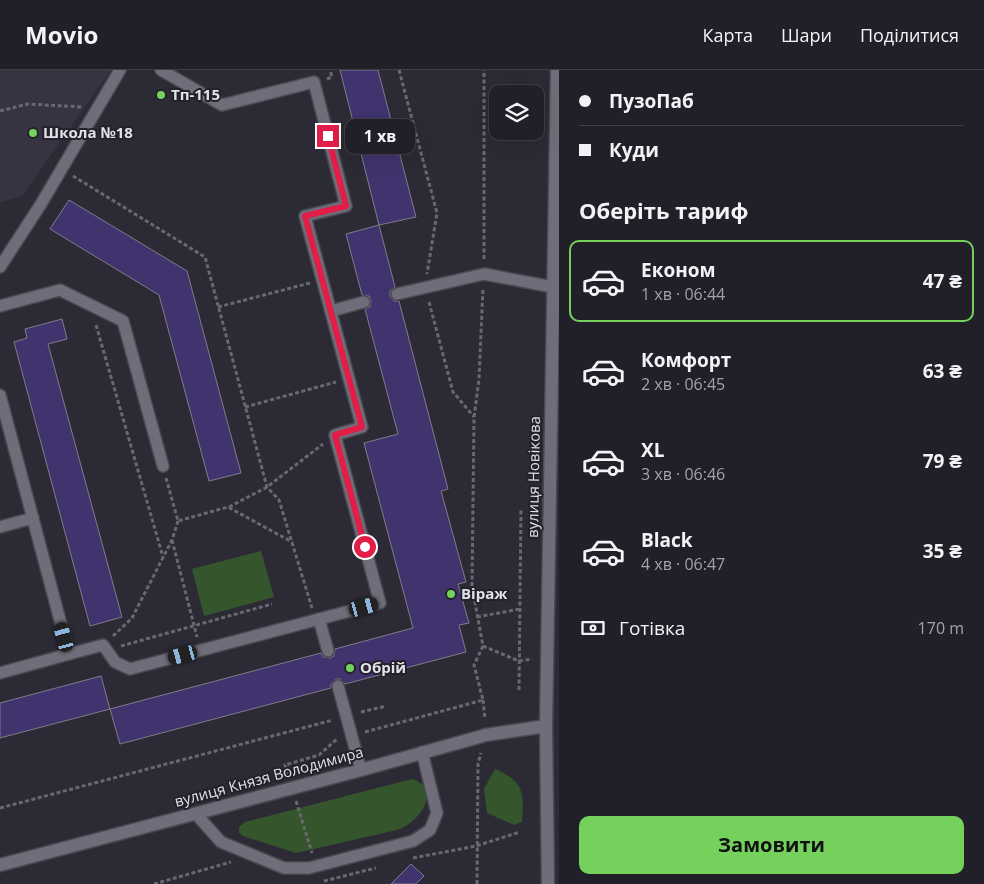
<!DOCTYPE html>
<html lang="uk">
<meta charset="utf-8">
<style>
:root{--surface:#212028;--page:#2d2d34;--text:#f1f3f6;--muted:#a2a3a8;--line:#3e3e45;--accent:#74d25c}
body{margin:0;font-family:"Open Sans",sans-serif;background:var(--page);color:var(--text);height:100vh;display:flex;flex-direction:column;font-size:19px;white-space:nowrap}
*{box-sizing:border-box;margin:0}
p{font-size:16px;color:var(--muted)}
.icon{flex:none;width:28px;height:28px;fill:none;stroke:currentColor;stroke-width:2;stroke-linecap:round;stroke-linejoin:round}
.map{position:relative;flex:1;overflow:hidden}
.sheet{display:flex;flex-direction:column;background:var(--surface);width:425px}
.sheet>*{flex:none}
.guide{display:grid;align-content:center;height:110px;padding:0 20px;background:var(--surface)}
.controls{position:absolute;left:489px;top:15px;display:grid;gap:10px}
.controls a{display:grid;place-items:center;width:55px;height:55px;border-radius:10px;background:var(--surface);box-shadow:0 5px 20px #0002,0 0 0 1px var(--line);font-size:25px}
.end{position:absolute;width:22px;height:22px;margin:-11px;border:6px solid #e11d48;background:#fff;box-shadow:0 0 0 2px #fff}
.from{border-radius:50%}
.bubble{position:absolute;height:35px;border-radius:10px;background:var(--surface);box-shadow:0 5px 20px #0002,0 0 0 1px var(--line);font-size:16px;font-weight:700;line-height:35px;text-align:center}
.car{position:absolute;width:15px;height:30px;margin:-15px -8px;border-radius:6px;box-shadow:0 0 4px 1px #0007;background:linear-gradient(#222 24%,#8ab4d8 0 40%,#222 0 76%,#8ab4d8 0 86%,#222 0)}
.guide b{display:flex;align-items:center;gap:18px;height:48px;font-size:19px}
.guide b+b{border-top:1px solid var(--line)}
.guide i{width:12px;height:12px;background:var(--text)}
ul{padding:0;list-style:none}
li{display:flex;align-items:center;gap:15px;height:82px;margin:0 10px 8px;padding:0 10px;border:2px solid transparent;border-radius:10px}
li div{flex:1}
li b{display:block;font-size:19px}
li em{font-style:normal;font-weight:700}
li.on{border-color:var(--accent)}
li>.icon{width:45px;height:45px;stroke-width:1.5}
h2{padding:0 20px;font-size:22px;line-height:60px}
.pay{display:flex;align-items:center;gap:12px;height:55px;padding:0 20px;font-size:19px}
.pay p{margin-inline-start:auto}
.cta{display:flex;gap:10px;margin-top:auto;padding:10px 20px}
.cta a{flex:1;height:58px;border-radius:10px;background:var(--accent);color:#111;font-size:20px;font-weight:700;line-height:58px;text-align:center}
header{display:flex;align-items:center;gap:30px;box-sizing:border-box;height:70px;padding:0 25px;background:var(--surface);border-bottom:1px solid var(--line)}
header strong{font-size:24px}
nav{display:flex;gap:28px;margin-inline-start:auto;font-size:18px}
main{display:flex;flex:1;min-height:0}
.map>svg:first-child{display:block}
.built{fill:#363443}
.green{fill:#35552d}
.building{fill:#41346e;stroke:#7e7d89}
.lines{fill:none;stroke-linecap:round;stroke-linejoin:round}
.service-casing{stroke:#4a4952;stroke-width:14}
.tertiary-casing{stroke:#4a4952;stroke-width:15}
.secondary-casing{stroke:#4a4952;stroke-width:15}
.path{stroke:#696871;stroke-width:3;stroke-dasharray:4 2.5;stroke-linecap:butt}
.service{stroke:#6e6d79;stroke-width:11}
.tertiary{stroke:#6e6d79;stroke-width:12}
.secondary{stroke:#6e6d79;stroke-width:12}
.route{stroke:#e11d48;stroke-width:6}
.poi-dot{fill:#74d25c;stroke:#23212b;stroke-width:2}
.labels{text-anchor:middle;stroke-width:4;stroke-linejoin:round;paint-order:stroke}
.poi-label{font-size:15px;font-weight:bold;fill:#e2e1e8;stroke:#23212b;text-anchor:start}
.street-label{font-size:15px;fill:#e2e1e8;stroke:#23212b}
</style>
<header>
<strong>Movio</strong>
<nav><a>Карта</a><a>Шари</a><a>Поділитися</a></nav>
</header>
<main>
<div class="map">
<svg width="559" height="814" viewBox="0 0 559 814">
<rect width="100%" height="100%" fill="#2c2b35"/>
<path class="built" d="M0,0H111L22,126L0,132Z"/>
<g class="green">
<path d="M261,481L274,527L204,546L192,499Z"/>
<path d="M495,699C524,711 524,723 522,752L514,755L487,743L484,719Z"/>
<path d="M412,709C443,719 419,753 397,760L296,783L243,766L239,762V757L245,752Z"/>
</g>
<g class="building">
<path d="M340,0H378L416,147L379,155Z"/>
<path d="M69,130L187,201L241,403L209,411L159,225L50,159Z"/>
<path d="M379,155L395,217L390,221V226L394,231H399L448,419L441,421L466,512L458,514L469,553L459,555L466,582L345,614L340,609H336L331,614V618L120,674L110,639L321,583L323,587L330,588L334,586L335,579L413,558L364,373L398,364L365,239L370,237L371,231L369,226L362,225L346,164Z"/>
<path d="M62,249L67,269L48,274L122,547L90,556L14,272L27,268L25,259Z"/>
<path d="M101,606L110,639L0,668V633Z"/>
<path d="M411,794L424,806L416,814H391Z"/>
</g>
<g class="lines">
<g class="service-casing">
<g id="service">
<path d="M0,197L41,134L120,0"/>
<path d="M397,224L484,204L553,217"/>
<path d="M0,236L60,220L123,251L163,396"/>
<path d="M331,241L364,232"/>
<path d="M0,325L69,584L0,603"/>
<path d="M0,457L33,448"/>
<path d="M319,549L328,581"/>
<path d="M69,584L103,575L115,592L130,599L380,533L335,365L362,357L305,146L346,136L314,12L222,35L161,0"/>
<path d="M338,616L361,700"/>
<path d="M196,744L221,772L284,798H309L413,771L430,760L437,743L422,682"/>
</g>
</g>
<g class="tertiary-casing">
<path id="tertiary" d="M546,656L557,0"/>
</g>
<g class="secondary-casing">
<path id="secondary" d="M0,795L361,700L486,665L546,656L548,814"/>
</g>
<g class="path">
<path d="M399,0L437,143L427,204"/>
<path d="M327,9L332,7L330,0"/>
<path d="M0,41L28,34L82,37"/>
<path d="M73,106L205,187L267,417L279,430L312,538"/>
<path d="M484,189V0"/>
<path d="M429,232L453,322L474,347"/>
<path d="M218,237L310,213"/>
<path d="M96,255L163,487"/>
<path d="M245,337L336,312"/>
<path d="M166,408L178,451L228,437L292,472"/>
<path d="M229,437L267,417L323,374"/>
<path d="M172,470L197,567"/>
<path d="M477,547L520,539"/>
<path d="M113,566L132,548L172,470L178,451"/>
<path d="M121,576L272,534"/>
<path d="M483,576L519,591L532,589"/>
<path d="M519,620L521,438"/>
<path d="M483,630L485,649"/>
<path d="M361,642L386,636"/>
<path d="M365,662L483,630L474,595L483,576L472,516L474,348L479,309L483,218"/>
<path d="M288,705L285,695L319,685L337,669"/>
<path d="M296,731L312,783"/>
<path d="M0,738L333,650"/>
<path d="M413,788L476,776L520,762"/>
<path d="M324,811L376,798"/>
<path d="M154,814L231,792"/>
<path d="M477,814L478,694L481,683"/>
</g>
<use href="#service" class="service"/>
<use href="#tertiary" class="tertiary"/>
<use href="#secondary" class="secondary"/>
</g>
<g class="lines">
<path class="route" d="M328,66L346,136L305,146L362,357L335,365L365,477"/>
</g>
<g class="poi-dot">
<circle cx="161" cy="25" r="5"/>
<circle cx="33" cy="63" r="5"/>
<circle cx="451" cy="524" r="5"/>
<circle cx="350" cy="598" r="5"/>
</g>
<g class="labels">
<g class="poi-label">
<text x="171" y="30">Тп-115</text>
<text x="43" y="68">Школа №18</text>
<text x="461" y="529">Віраж</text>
<text x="360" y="603">Обрiй</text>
</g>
<g class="street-label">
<text transform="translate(534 407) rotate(-89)" y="5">вулиця Новікова</text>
<text transform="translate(269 707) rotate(-15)" y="5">вулиця Князя Володимира</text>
</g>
</g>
</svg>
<div class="controls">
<a><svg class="icon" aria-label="layers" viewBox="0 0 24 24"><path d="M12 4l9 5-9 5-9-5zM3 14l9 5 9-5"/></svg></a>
</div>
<i class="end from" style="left:365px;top:477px"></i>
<i class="end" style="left:328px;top:66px"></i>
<div class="bubble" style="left:345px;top:49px;width:70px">1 хв</div>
<i class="car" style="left:364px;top:537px;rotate:75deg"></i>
<i class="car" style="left:64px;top:567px;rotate:345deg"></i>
<i class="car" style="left:183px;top:585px;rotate:255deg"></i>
</div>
<section class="sheet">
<div class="guide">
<b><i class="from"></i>ПузоПаб</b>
<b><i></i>Куди</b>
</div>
<h2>Оберіть тариф</h2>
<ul>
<li class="on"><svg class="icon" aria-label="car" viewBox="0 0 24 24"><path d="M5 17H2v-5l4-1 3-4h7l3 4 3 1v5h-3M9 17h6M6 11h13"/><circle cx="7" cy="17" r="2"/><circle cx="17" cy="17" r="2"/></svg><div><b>Економ</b><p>1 хв · 06:44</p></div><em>47 ₴</em></li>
<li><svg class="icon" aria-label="car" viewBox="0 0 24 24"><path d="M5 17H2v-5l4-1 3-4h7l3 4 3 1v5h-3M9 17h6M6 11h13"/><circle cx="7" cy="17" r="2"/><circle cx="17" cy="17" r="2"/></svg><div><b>Комфорт</b><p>2 хв · 06:45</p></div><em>63 ₴</em></li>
<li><svg class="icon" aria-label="car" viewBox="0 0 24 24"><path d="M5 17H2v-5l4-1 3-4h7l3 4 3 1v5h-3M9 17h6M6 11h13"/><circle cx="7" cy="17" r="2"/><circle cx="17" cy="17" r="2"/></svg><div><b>XL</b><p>3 хв · 06:46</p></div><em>79 ₴</em></li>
<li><svg class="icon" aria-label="car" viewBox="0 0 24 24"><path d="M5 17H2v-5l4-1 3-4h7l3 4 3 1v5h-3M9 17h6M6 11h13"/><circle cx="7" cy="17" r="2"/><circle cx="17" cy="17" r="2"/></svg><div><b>Black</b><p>4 хв · 06:47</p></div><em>35 ₴</em></li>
</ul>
<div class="pay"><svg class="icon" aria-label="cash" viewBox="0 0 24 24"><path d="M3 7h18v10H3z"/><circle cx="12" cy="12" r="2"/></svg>Готівка<p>170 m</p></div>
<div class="cta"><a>Замовити</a></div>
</section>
</main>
